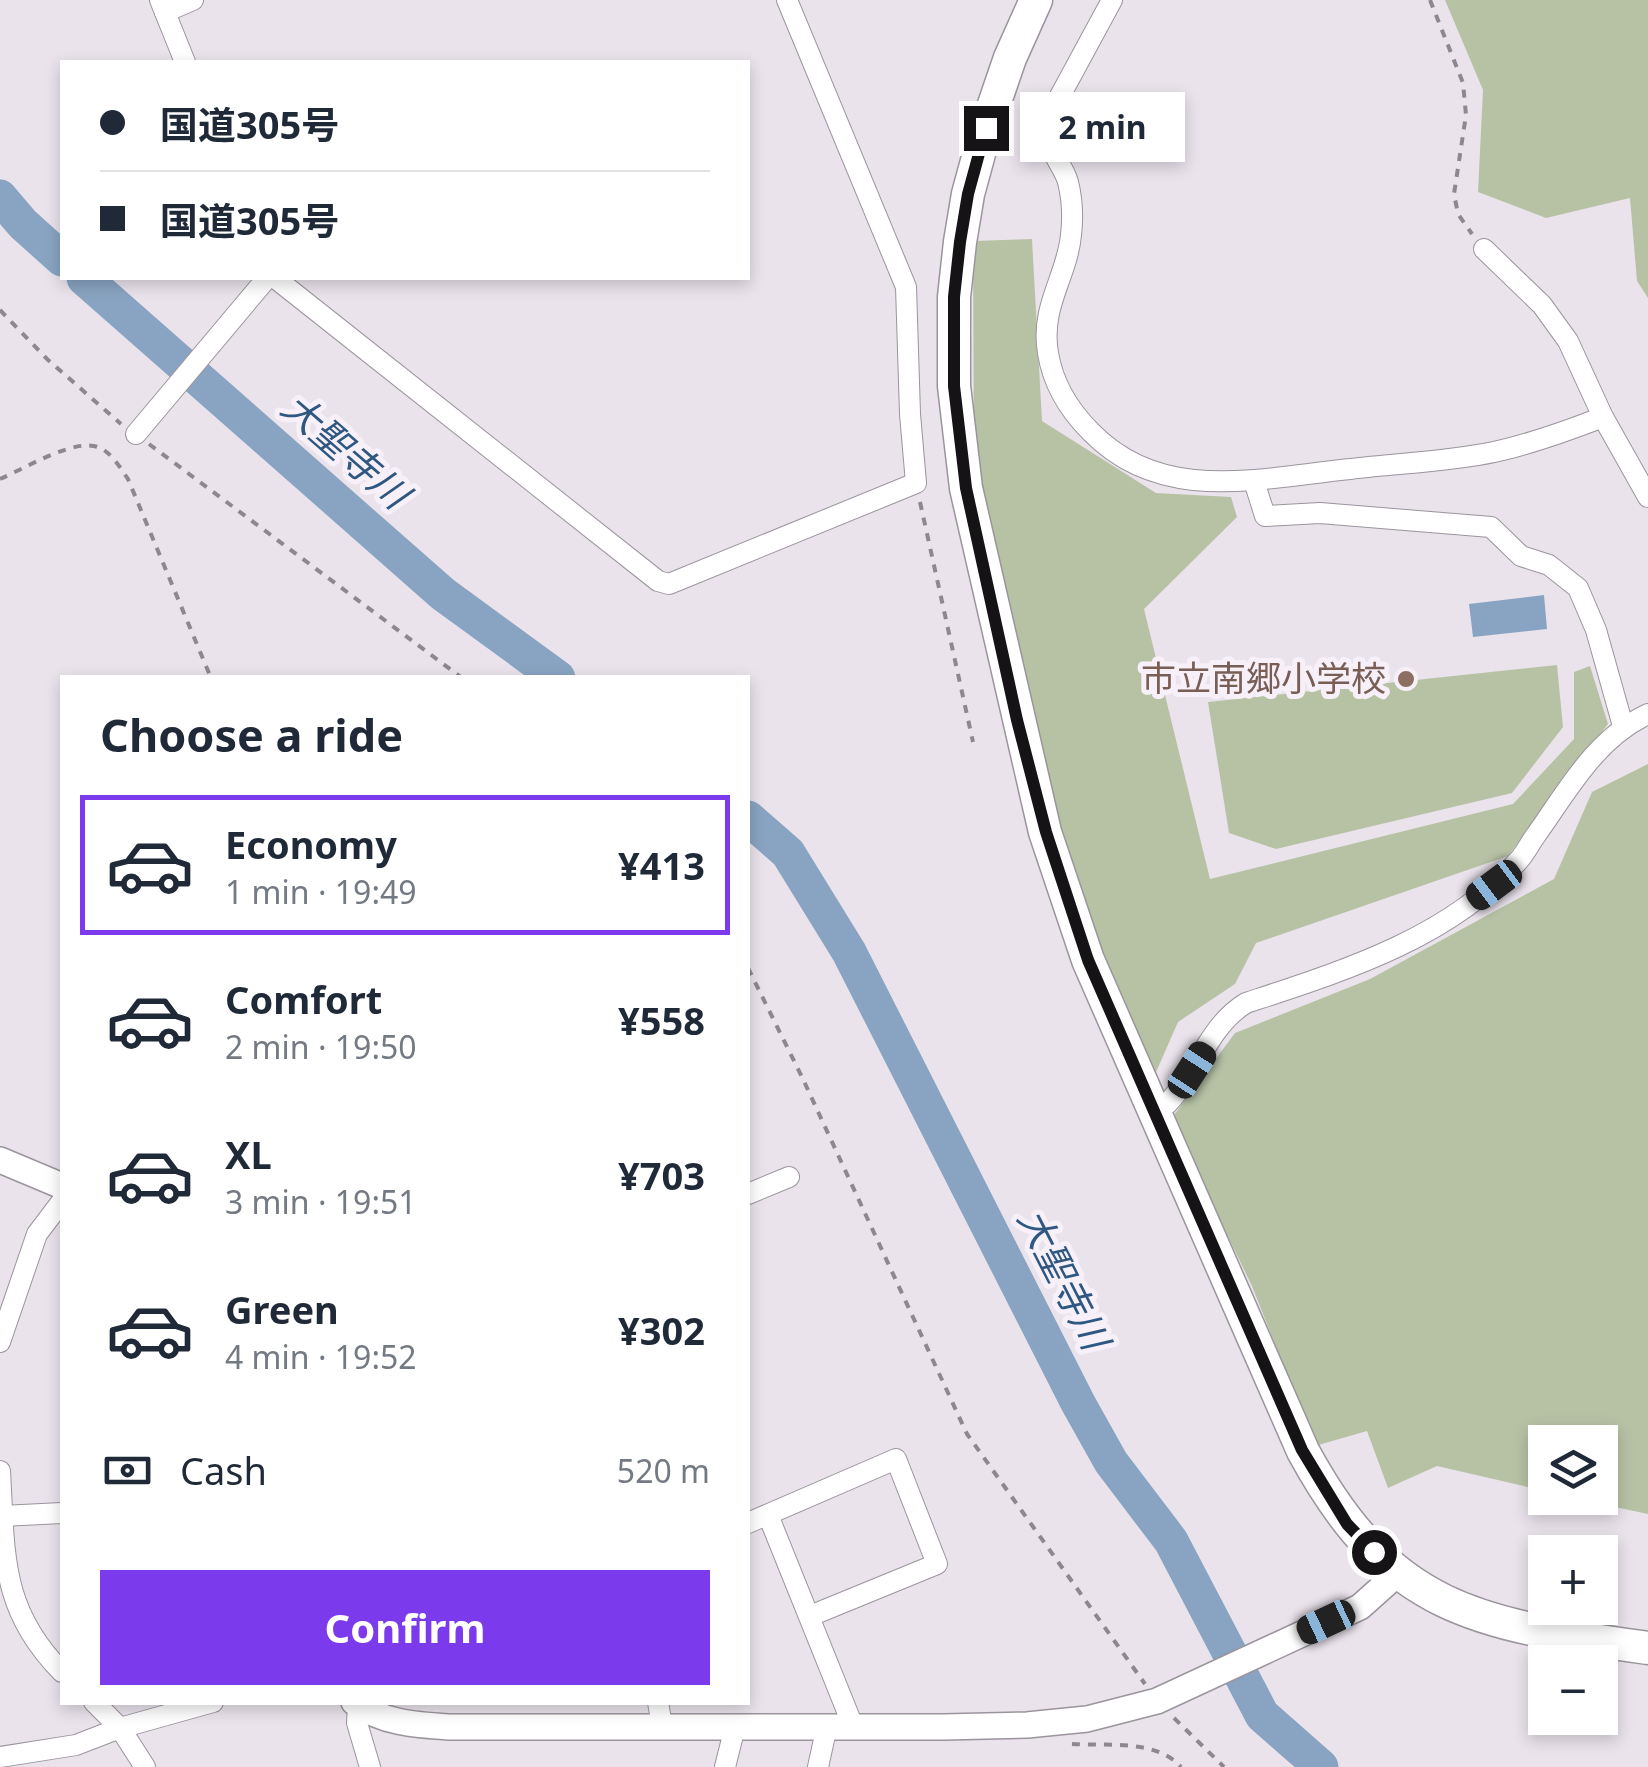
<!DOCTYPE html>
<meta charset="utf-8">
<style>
:root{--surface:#fff;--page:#f2f2f3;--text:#1f2937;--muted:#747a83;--line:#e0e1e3;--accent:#7c3aed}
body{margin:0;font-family:"Noto Sans","Noto Sans JP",sans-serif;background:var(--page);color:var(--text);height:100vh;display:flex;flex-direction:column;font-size:38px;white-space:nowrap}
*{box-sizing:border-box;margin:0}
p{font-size:32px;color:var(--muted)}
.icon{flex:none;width:55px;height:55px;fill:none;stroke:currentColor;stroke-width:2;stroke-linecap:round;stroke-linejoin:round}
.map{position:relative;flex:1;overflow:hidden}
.details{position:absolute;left:60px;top:675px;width:690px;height:1030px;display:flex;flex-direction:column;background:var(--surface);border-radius:0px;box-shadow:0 5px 15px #0003}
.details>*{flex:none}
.guide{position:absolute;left:60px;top:60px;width:690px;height:220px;border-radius:0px;box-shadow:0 5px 15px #0003;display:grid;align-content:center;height:220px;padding:0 40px;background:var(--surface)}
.buttons{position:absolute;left:1528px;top:1425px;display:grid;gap:20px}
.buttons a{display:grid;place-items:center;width:90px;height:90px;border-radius:0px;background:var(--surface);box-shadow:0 5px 15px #0003;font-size:50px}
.end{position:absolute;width:45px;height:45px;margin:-22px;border:12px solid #151316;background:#fff;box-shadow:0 0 0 5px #fff}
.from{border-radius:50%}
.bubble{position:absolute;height:70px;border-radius:0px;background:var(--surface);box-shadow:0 5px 15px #0003;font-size:32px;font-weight:700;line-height:70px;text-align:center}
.car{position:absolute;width:30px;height:60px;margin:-30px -15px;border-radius:12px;box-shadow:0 0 8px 2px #0007;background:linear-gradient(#222 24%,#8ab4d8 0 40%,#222 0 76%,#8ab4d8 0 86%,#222 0)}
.guide b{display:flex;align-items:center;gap:35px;height:95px;font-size:38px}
.guide b+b{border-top:2px solid var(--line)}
.guide i{width:25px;height:25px;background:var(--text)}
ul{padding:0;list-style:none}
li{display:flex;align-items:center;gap:30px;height:140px;margin:0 20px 15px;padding:0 20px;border:5px solid transparent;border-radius:0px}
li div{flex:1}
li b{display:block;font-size:38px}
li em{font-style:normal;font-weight:700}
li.active{border-color:var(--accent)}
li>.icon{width:90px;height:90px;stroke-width:1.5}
h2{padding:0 40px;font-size:45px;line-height:120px}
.pay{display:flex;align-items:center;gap:25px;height:110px;padding:0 40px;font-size:38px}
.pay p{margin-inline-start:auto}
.button{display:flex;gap:20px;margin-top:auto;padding:20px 40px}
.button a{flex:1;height:115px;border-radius:0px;background:var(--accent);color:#fff;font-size:40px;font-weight:700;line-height:115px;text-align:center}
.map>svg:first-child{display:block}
.green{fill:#b7c2a5}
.water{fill:#89a4c2}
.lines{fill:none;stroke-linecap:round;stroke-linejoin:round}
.river{stroke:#89a4c2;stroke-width:35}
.minor-casing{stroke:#9b949d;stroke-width:22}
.tertiary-casing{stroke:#9b949d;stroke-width:28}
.trunk-casing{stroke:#9b949d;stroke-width:35}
.path{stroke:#8d888f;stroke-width:4;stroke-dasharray:8 8;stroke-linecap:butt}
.minor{stroke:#fff;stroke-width:20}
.tertiary{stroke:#fff;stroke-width:25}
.trunk{stroke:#fff;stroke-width:32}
.route{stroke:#151316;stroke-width:12}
.education-dot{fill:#8d6e63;stroke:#f7f0f9;stroke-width:4}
.labels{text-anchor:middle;stroke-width:10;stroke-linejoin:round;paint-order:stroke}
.education-label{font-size:35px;fill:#785e54;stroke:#f7f0f9;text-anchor:end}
.water-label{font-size:38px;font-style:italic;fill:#2e5781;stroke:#f7f0f9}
</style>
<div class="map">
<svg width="1648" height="1767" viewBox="0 0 1648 1767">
<rect width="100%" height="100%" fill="#eae3ec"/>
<g class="green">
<path d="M1445,0H1648V298L1637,281L1630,198L1546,218L1478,192L1483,90Z"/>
<path d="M1032,239L1042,421L1156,493L1231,497L1237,517L1144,609L1210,879L1513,804L1574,739V672L1590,666L1608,724L1508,856L1256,943L1235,984L1178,1022L1153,1079L1055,849L974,493L973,241Z"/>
<path d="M1557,665L1563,727L1512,793L1276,849L1229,833L1208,702Z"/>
<path d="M1648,764V1514L1573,1498H1600V1442H1545V1491L1437,1466L1388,1488L1367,1431L1315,1446L1252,1286L1171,1119L1235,1033L1370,979L1554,879L1592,792Z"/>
</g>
<path class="water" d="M1544,595L1547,629L1473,637L1469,604Z"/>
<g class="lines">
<g class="river">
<path d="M0,197L23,224L62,259"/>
<path d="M84,278L443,594L558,678"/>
<path d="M748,818L788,853L849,952L1078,1403L1111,1462L1171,1541L1262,1715L1321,1767"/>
</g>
<g class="minor-casing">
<g id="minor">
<path d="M160,0L185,62"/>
<path d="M1112,0L1060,96C1055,110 1050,125 1050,140C1051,155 1064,167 1068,182C1072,198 1073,218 1071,235C1067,277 1040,306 1048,353C1053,384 1069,410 1091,432C1162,505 1260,478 1350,469C1398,463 1447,462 1494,452C1531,444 1567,431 1603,417"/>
<path d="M165,12L193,0"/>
<path d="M1484,249L1542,305L1568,341L1603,417L1648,497"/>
<path d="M275,278L658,581L669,584L916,483L910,414L906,287L787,0"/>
<path d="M136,434L267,278"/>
<path d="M1254,481L1265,516L1320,513L1491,527L1521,556L1549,565L1578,588L1596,630L1623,726"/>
<path d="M1151,1104H1167C1197,1073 1208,1026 1246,1003C1343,971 1448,939 1519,860C1526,852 1530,843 1536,835C1568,790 1596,738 1648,714"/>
<path d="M748,1194L789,1177"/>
<path d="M0,1342L37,1234L62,1201"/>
<path d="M0,1471C5,1555 0,1609 62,1672"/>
<path d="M768,1515L853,1726"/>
<path d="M2,1516L62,1513"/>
<path d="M748,1523L896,1459L937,1564L810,1616"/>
<path d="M94,1702L120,1728L145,1767"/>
<path d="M658,1702L662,1726"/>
<path d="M358,1706L357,1723L370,1767"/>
<path d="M0,1757L76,1745L120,1728L213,1702"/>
<path d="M725,1767L735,1727"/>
<path d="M818,1767L827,1726"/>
</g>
</g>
<g class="tertiary-casing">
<g id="tertiary">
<path d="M0,1160L62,1186"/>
<path d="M354,1702C382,1723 416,1725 449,1727H944L1027,1725L1087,1719L1157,1701L1360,1607L1397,1574"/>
</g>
</g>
<g class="trunk-casing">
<path id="trunk" d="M1036,0L1010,58L986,128L968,194L960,242L954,297V386L966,488L1045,832L1088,960L1303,1451C1390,1612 1478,1624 1648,1648"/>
</g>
<g class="path">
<path d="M1430,0L1463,83L1466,115L1454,194L1458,214L1472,234"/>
<path d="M0,310L47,359L121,424"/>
<path d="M149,444L462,678"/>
<path d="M0,479C24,469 77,436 100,448C113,454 120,468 128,479L211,678"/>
<path d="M920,502L973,742"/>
<path d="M748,968L802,1077L967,1434L1145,1684"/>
<path d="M1174,1718L1224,1767"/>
<path d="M1072,1744C1107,1746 1156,1739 1181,1767"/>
</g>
<use href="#minor" class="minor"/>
<use href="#tertiary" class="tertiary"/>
<use href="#trunk" class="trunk"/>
</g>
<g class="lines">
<path class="route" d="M986,128L968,194L960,242L954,297V386L966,488L1017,720L1046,832L1088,960L1302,1450L1347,1524L1374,1552"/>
</g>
<circle class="education-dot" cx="1406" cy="679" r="10"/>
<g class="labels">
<g class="education-label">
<text x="1386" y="691">市立南郷小学校</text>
</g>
<g class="water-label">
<text transform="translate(345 451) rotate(41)" y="13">大聖寺川</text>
<text transform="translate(1063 1279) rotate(63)" y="13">大聖寺川</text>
</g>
</g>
</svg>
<div class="buttons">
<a><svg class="icon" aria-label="layers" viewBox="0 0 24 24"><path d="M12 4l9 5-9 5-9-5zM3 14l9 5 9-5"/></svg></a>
<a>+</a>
<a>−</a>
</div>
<i class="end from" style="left:1374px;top:1552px"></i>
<i class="end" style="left:986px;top:128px"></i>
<div class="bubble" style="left:1020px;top:92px;width:165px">2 min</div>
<i class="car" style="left:1494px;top:885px;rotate:233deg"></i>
<i class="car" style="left:1192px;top:1070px;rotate:33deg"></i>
<i class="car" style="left:1326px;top:1622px;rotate:245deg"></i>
<div class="guide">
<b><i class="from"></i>国道305号</b>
<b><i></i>国道305号</b>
</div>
<section class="details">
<h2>Choose a ride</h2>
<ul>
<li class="active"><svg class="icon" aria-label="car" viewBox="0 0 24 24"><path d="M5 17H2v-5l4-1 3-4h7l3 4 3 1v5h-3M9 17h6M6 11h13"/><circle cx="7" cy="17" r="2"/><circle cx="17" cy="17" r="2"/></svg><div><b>Economy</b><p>1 min · 19:49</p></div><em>¥413</em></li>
<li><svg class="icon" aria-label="car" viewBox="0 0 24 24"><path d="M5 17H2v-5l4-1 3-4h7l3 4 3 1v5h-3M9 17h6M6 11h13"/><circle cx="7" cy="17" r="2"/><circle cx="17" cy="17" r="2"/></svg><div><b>Comfort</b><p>2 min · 19:50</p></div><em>¥558</em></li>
<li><svg class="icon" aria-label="car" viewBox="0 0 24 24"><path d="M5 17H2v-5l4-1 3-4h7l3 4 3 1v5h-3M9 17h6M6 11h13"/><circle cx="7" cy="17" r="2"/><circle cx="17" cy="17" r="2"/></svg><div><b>XL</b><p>3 min · 19:51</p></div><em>¥703</em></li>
<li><svg class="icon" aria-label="car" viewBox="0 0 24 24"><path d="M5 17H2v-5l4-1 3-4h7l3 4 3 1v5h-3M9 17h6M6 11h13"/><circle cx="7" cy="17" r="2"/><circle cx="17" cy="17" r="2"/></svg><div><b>Green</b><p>4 min · 19:52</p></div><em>¥302</em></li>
</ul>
<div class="pay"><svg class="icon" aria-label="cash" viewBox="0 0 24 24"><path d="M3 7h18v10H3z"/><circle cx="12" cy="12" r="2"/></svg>Cash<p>520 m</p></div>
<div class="button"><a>Confirm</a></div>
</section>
</div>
